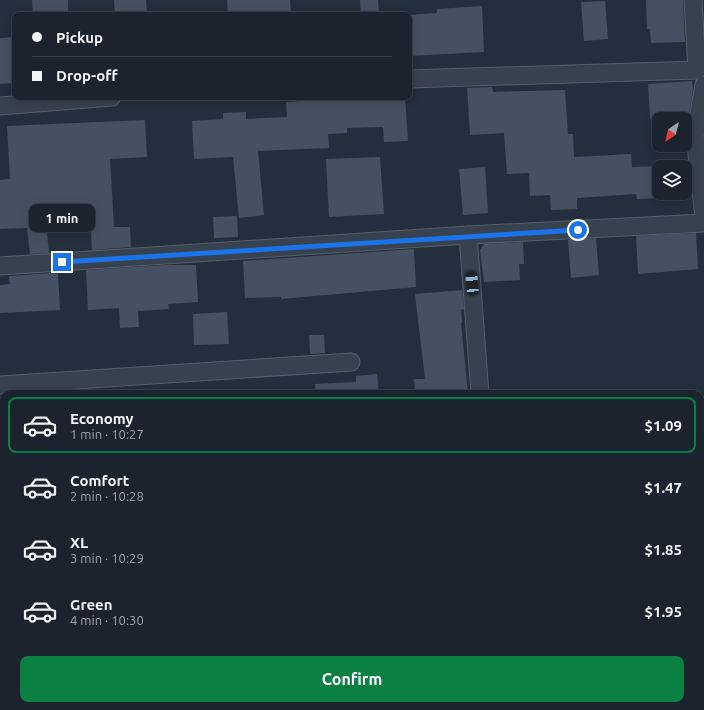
<!DOCTYPE html>
<meta charset="utf-8">
<style>
:root{--surface:#1b232e;--page:#242b36;--text:#f1f3f6;--muted:#a0a4aa;--line:#39404a;--accent:#0b8043}
body{margin:0;font-family:Ubuntu,sans-serif;background:var(--page);color:var(--text);height:100vh;display:flex;flex-direction:column;font-size:15px;white-space:nowrap}
*{box-sizing:border-box;margin:0}
p{font-size:13px;color:var(--muted)}
.icon{flex:none;width:22px;height:22px;fill:none;stroke:currentColor;stroke-width:2;stroke-linecap:round;stroke-linejoin:round}
.map{position:relative;flex:1;overflow:hidden}
.panel{position:absolute;left:0px;top:390px;width:704px;height:320px;display:flex;flex-direction:column;background:var(--surface);border-radius:12px 12px 0 0;box-shadow:0 2px 10px #0003,0 0 0 1px var(--line)}
.panel>*{flex:none}
.hud{position:absolute;left:12px;top:12px;width:400px;height:88px;border-radius:8px;box-shadow:0 2px 10px #0003,0 0 0 1px var(--line);display:grid;align-content:center;height:88px;padding:0 20px;background:var(--surface)}
.needle{width:26px;rotate:215deg}
.buttons{position:absolute;left:652px;top:112px;display:grid;gap:8px}
.buttons a{display:grid;place-items:center;width:40px;height:40px;border-radius:8px;background:var(--surface);box-shadow:0 2px 10px #0003,0 0 0 1px var(--line);font-size:20px}
.end{position:absolute;width:18px;height:18px;margin:-9px;border:5px solid #1a73e8;background:#fff;box-shadow:0 0 0 2px #fff}
.from{border-radius:50%}
.bubble{position:absolute;height:28px;border-radius:8px;background:var(--surface);box-shadow:0 2px 10px #0003,0 0 0 1px var(--line);font-size:13px;font-weight:700;line-height:28px;text-align:center}
.car{position:absolute;width:12px;height:24px;margin:-12px -6px;border-radius:5px;box-shadow:0 0 3px 1px #0007;background:linear-gradient(#222 24%,#8ab4d8 0 40%,#222 0 76%,#8ab4d8 0 86%,#222 0)}
.hud b{display:flex;align-items:center;gap:14px;height:38px;font-size:15px}
.hud b+b{border-top:1px solid var(--line)}
.hud i{width:10px;height:10px;background:var(--text)}
ul{padding:7px 0 0;list-style:none}
li{display:flex;align-items:center;gap:12px;height:56px;margin:0 8px 6px;padding:0 12px;border:2px solid transparent;border-radius:8px}
li div{flex:1}
li b{display:block;font-size:15px}
li em{font-style:normal;font-weight:700}
li.selected{border-color:var(--accent)}
li>.icon{width:36px;height:36px;stroke-width:1.5}
.action{display:flex;gap:8px;margin-top:auto;padding:8px 20px}
.action a{flex:1;height:46px;border-radius:8px;background:var(--accent);color:#fff;font-size:16px;font-weight:700;line-height:46px;text-align:center}
.map>svg:first-child{display:block}
.building{fill:#455162}
.lines{fill:none;stroke-linecap:round;stroke-linejoin:round}
.street-casing{stroke:#565f6c;stroke-width:19}
.street{stroke:#38414e;stroke-width:17}
.route{stroke:#1a73e8;stroke-width:5}
</style>
<div class="map">
<svg width="704" height="710" viewBox="0 0 704 710">
<rect width="100%" height="100%" fill="#242f3e"/>
<g class="building">
<path d="M32,0H68V15H33Z"/>
<path d="M114,0H146L147,15H115Z"/>
<path d="M227,0H290L291,14L228,15Z"/>
<path d="M360,0H378L379,15H361Z"/>
<path d="M646,0H683L685,42L651,43L650,29H647Z"/>
<path d="M605,1L608,39L584,41L581,2Z"/>
<path d="M482,6L484,52L409,56V15L437,13V9Z"/>
<path d="M15,37V83L0,84V38Z"/>
<path d="M692,81L693,90L688,119H650L648,84Z"/>
<path d="M492,87L493,92L565,90L568,134H573L574,157L631,154L632,167L659,166V198L637,199L636,194L577,198V209L551,210L550,195L530,196L529,173L507,174L504,133L470,135L467,88Z"/>
<path d="M333,97H405L408,141L384,142L383,127L347,128V133L328,134L329,148L258,151L264,215L239,218L233,157L194,159L192,121L223,119V113L246,112V119L287,117L286,102L333,99Z"/>
<path d="M145,120L147,157L110,159L114,227H130L131,247L92,250L90,212L45,214L49,253L30,254L27,228L0,229V180L10,179L7,126Z"/>
<path d="M380,157L384,214L329,217L326,159Z"/>
<path d="M485,167L488,213L463,215L459,169Z"/>
<path d="M237,216L238,237L214,238L213,217Z"/>
<path d="M696,233L698,269L638,274L636,236Z"/>
<path d="M596,238L599,275L571,278L568,240Z"/>
<path d="M523,242L524,264H519L520,280L484,282L480,250L484,244Z"/>
<path d="M414,249L416,287L281,299V297L245,298L243,261Z"/>
<path d="M166,265H196L198,302L168,304L169,309L138,311L139,327L120,328L119,308L88,310L86,270Z"/>
<path d="M51,273L58,274L60,310L0,313V285L10,284L9,276Z"/>
<path d="M462,290L464,309L461,310L462,323H461L468,394H415L414,379H425L415,294Z"/>
<path d="M227,312L229,344L194,345L193,314Z"/>
<path d="M309,335H324L325,353L310,354Z"/>
<path d="M377,374L379,394H315V384L356,382V376Z"/>
</g>
<g class="lines">
<g class="street-casing">
<g id="street">
<path d="M409,79L697,70L693,0"/>
<path d="M704,85L695,135L704,217"/>
<path d="M0,106L112,97"/>
<path d="M468,235L480,394"/>
<path d="M0,266L468,235L704,223"/>
<path d="M0,385L351,362"/>
<path d="M0,513H4"/>
<path d="M700,573L704,572"/>
<path d="M0,620L4,619"/>
<path d="M700,690H704"/>
<path d="M0,705H4"/>
<path d="M245,706V710"/>
</g>
</g>
<use href="#street" class="street"/>
</g>
<g class="lines">
<path class="route" d="M62,262L578,230"/>
</g>
</svg>
<div class="buttons">
<a><svg class="needle" viewBox="-14 -14 28 28"><path d="M0-13l5 13h-10z" fill="#e53935"/><path d="M0 13l5-13h-10z" fill="#a0a4aa"/></svg></a>
<a><svg class="icon" aria-label="layers" viewBox="0 0 24 24"><path d="M12 4l9 5-9 5-9-5zM3 14l9 5 9-5"/></svg></a>
</div>
<i class="end from" style="left:578px;top:230px"></i>
<i class="end" style="left:62px;top:262px"></i>
<div class="bubble" style="left:29px;top:204px;width:66px">1 min</div>
<i class="car" style="left:472px;top:283px;rotate:355deg"></i>
<div class="hud">
<b><i class="from"></i>Pickup</b>
<b><i></i>Drop-off</b>
</div>
<section class="panel">
<ul>
<li class="selected"><svg class="icon" aria-label="car" viewBox="0 0 24 24"><path d="M5 17H2v-5l4-1 3-4h7l3 4 3 1v5h-3M9 17h6M6 11h13"/><circle cx="7" cy="17" r="2"/><circle cx="17" cy="17" r="2"/></svg><div><b>Economy</b><p>1 min · 10:27</p></div><em>$1.09</em></li>
<li><svg class="icon" aria-label="car" viewBox="0 0 24 24"><path d="M5 17H2v-5l4-1 3-4h7l3 4 3 1v5h-3M9 17h6M6 11h13"/><circle cx="7" cy="17" r="2"/><circle cx="17" cy="17" r="2"/></svg><div><b>Comfort</b><p>2 min · 10:28</p></div><em>$1.47</em></li>
<li><svg class="icon" aria-label="car" viewBox="0 0 24 24"><path d="M5 17H2v-5l4-1 3-4h7l3 4 3 1v5h-3M9 17h6M6 11h13"/><circle cx="7" cy="17" r="2"/><circle cx="17" cy="17" r="2"/></svg><div><b>XL</b><p>3 min · 10:29</p></div><em>$1.85</em></li>
<li><svg class="icon" aria-label="car" viewBox="0 0 24 24"><path d="M5 17H2v-5l4-1 3-4h7l3 4 3 1v5h-3M9 17h6M6 11h13"/><circle cx="7" cy="17" r="2"/><circle cx="17" cy="17" r="2"/></svg><div><b>Green</b><p>4 min · 10:30</p></div><em>$1.95</em></li>
</ul>
<div class="action"><a>Confirm</a></div>
</section>
</div>
